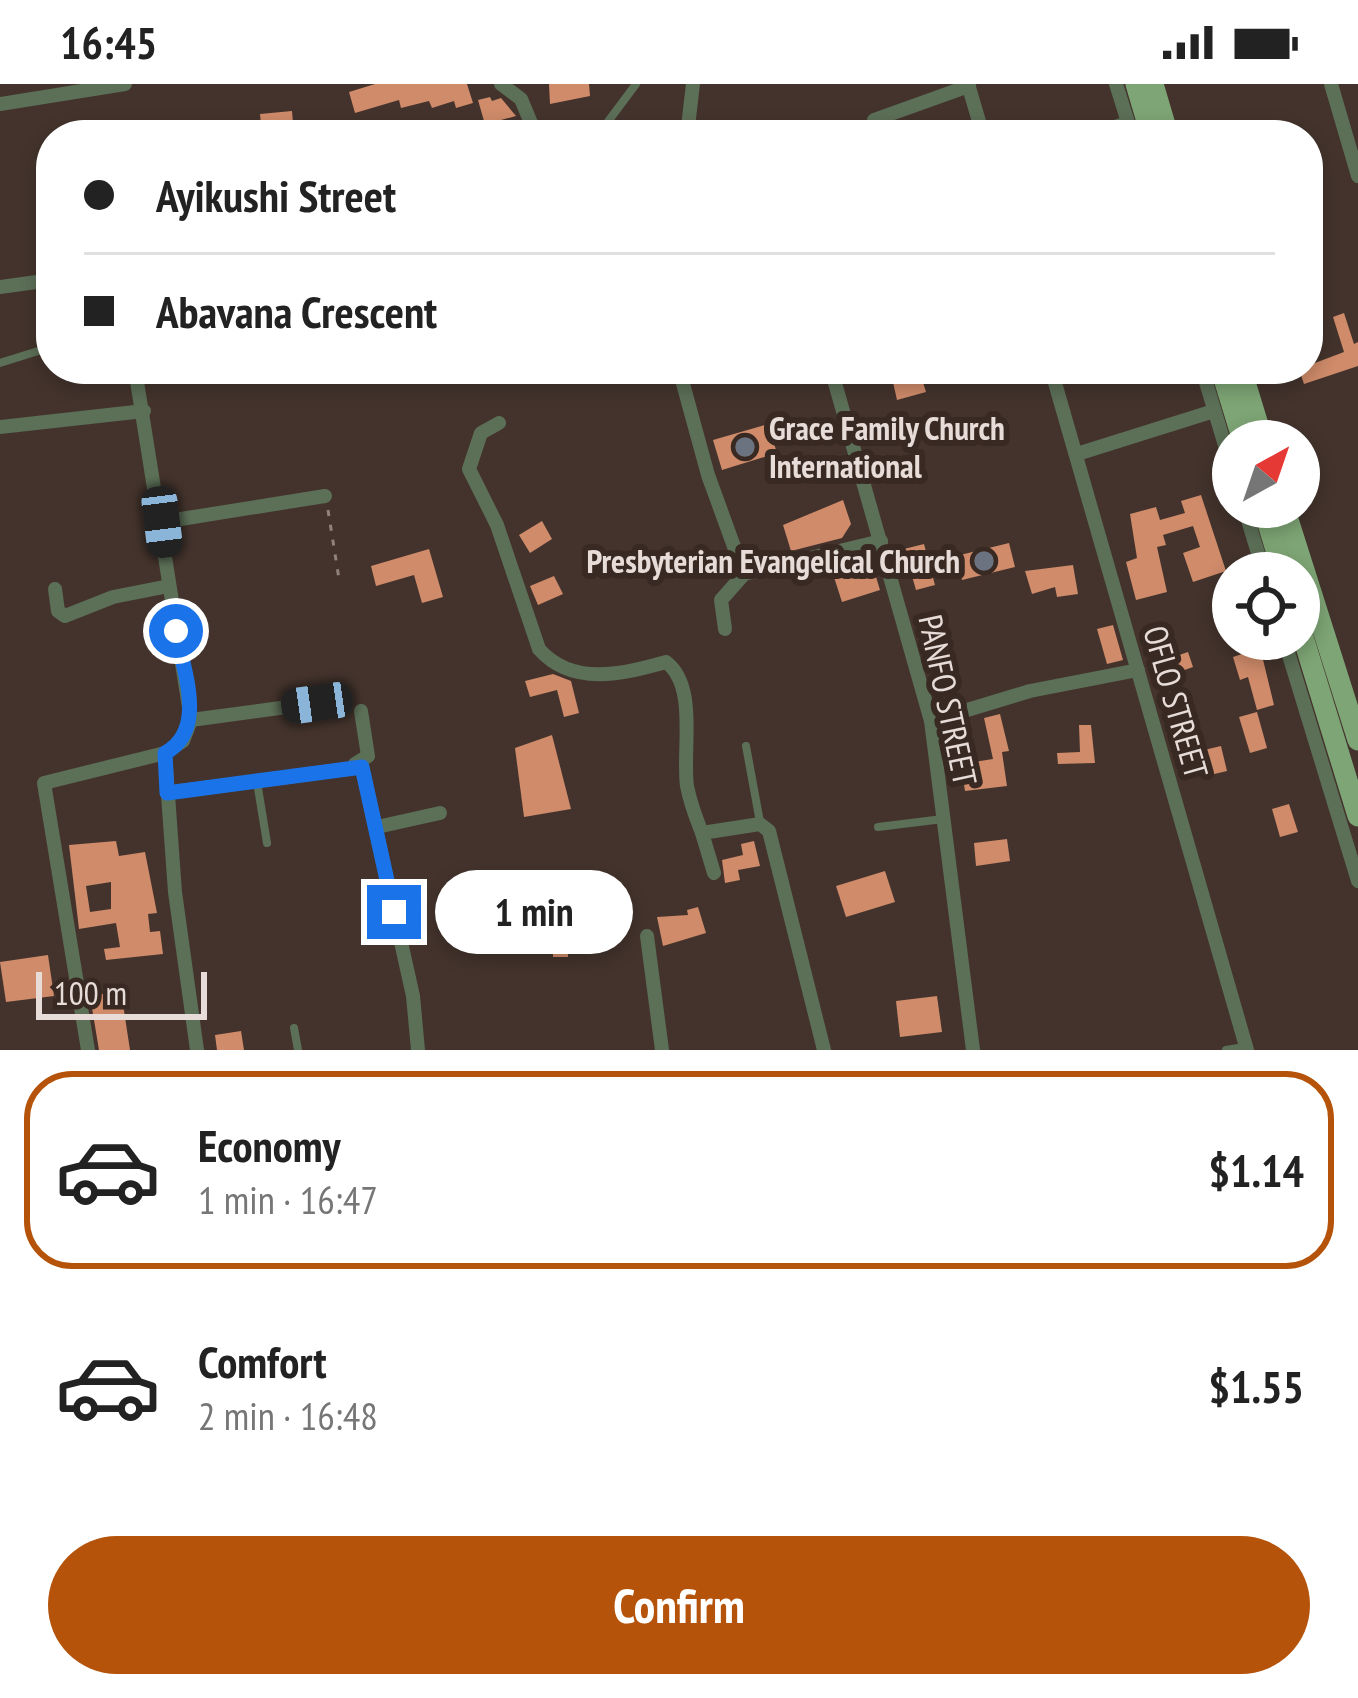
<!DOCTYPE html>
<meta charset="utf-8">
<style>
:root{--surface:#fff;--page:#f2f2f2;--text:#222;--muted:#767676;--line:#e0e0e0;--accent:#b45309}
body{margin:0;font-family:"PT Sans Narrow",sans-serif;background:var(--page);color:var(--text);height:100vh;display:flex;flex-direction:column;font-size:45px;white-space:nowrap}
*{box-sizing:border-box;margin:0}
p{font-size:39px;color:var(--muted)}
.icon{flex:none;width:66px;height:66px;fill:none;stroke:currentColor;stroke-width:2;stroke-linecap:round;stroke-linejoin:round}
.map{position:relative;height:966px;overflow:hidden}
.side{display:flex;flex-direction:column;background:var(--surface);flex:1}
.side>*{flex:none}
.top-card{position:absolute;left:36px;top:36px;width:1287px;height:264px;border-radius:48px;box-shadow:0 6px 18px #0003;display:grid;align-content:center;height:264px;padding:0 48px;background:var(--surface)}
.needle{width:78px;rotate:40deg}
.controls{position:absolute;left:1212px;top:336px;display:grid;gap:24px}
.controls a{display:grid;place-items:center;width:108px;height:108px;border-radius:50%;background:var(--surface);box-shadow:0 6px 18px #0003;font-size:60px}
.scale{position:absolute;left:36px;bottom:30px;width:171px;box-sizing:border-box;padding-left:12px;border:6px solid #e7dcd8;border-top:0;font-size:33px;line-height:42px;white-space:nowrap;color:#e7dcd8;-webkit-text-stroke:9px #382922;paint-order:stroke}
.end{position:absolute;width:54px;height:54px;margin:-27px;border:15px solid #1a73e8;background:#fff;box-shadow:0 0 0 6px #fff}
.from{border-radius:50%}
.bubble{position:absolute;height:84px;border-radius:42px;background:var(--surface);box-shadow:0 6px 18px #0003;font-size:39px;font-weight:700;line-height:84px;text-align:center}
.car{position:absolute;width:36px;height:72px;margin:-36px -18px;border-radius:15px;box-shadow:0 0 9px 3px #0007;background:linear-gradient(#222 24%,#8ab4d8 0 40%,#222 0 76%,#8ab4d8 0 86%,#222 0)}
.top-card b{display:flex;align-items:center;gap:42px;height:114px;font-size:45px}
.top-card b+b{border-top:3px solid var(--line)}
.top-card i{width:30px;height:30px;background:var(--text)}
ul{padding:21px 0 0;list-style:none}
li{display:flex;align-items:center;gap:36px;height:198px;margin:0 24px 18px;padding:0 24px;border:6px solid transparent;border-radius:48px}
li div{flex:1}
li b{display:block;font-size:45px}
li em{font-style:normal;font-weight:700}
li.on{border-color:var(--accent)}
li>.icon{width:108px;height:108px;stroke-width:1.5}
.action{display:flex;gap:24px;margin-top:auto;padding:24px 48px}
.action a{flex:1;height:138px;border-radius:72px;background:var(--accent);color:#fff;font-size:48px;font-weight:700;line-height:138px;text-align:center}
.status{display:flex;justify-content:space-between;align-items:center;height:84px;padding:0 60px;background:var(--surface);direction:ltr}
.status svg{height:33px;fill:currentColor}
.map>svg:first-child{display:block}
.building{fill:#cf8b6a;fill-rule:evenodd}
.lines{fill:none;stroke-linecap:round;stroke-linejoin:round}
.path{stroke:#90827c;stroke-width:3;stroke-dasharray:6 9;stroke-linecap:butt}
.lane{stroke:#5c6f57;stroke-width:8}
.street{stroke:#5c6f57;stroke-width:14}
.primary{stroke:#7ea575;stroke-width:21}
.route{stroke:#1a73e8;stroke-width:15}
.worship-dot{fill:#6b7280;stroke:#382922;stroke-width:4.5}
.labels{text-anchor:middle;stroke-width:12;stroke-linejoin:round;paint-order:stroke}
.poi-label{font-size:33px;font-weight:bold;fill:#e7dcd8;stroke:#382922;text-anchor:start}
.street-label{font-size:33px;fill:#e7dcd8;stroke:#382922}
</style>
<div class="status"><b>16:45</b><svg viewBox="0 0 49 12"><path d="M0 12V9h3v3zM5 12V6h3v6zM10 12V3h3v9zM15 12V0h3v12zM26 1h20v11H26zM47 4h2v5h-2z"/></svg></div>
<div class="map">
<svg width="1358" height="966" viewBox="0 0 1358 966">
<rect width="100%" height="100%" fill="#43332c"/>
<g class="building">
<path d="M375,0H467L473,19L456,24L454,17L432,24L429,17L401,24L399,16L355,29L349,8Z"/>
<path d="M549,0H589L590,12L550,20Z"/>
<path d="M490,13L492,17L501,14L516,32L501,36L506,51H488L478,16Z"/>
<path d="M292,27L294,51H262L260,30Z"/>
<path d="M1344,229L1354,260L1358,258V282L1304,300L1299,285L1344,268L1333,233Z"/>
<path d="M890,285H907L910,298L922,295L926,308L897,316Z"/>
<path d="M768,340L777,369L722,386L713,356Z"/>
<path d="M1201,411L1226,487L1193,498L1183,469L1200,463L1193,442L1163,451L1166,461L1157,463L1167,508L1136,516L1126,478L1137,474L1130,430L1156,423L1160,436L1185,429L1181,417Z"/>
<path d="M843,416L851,440L842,454L791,467L783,441Z"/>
<path d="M542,437L552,455L530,469L519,451Z"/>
<path d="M1009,459L1015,483L962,496L956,472Z"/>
<path d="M924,460L935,501L916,506L904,465Z"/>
<path d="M429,465L443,513L422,519L414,491L376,502L371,482Z"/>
<path d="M1073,481L1078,510L1057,513L1055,503L1032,510L1025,487Z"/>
<path d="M873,483L880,506L842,518L833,490Z"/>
<path d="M554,492L563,510L538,521L530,502Z"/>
<path d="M1113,541L1123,576L1107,580L1097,545Z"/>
<path d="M1236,555H1258L1274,621L1257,626L1248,593L1240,596L1233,573L1242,570Z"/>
<path d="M1188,568L1193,583L1159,595L1153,580Z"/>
<path d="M553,590L571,597L579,629L564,633L557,606L530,613L525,597Z"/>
<path d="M1257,628L1267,664L1250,669L1239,633Z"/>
<path d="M1000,630L1009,667L1002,668L1007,702L965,707L961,680L993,675L984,634Z"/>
<path d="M1079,641H1091L1095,679L1058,680L1057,669L1080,668Z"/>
<path d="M552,651L571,725L524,733L515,664Z"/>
<path d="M1221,662L1227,687L1210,691L1204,666Z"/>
<path d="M1289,720L1298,748L1280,753L1272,725Z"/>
<path d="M1007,755L1010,777L976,782L974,759Z"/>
<path d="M116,757L119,772L145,768L157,829L148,830L150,848L160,847L163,870L106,876L104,865L120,863L116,839L79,845L69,761ZM111,798V825L90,828L86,802Z"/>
<path d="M754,757L760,782L738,786L740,796L725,799L722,776L743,771L741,760Z"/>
<path d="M885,787L895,818L846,833L836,802Z"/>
<path d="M698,823L706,849L663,862L657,833L688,831L687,826Z"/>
<path d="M552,826H568V873H553Z"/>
<path d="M48,871L54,912L6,918L0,878Z"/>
<path d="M121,907L130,966H99L90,912Z"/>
<path d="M937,912L942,948L900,953L896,917Z"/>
<path d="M241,947L244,966H217L215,951Z"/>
</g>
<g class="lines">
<path class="path" d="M328,426L339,495"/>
<g class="lane">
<path d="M598,51L636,0"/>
<path d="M1082,51L1126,36"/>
<path d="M0,279L51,263"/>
<path d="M746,662L760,738"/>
<path d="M257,698L267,759"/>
<path d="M878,743L943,735"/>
<path d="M294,944L298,966"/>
<path d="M1226,966L1244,963"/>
</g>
<g class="street">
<path d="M501,0L521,15L536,51"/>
<path d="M968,0L983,51"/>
<path d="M1116,0L1132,51"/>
<path d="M1331,0L1358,92"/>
<path d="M0,20L125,0"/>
<path d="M874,36L969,2"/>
<path d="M687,51L693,0"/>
<path d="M0,203L51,196"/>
<path d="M135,285L191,636L183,657L165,669L175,808L197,966"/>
<path d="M679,285L708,391L744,490"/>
<path d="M831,285L931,637L973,966"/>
<path d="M1051,285L1247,966"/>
<path d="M1202,285L1233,388"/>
<path d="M499,339L481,349L469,385L497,441L539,565C572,603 623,590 666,578C698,602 682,666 687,702C690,718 696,734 702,749"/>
<path d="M0,343L144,327"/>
<path d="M1077,370L1214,327"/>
<path d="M1244,423L1264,489"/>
<path d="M162,438L325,412"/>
<path d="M744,490L881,457"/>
<path d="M55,505L58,527L65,532L113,513L169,502"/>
<path d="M725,545L721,516L744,490"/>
<path d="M1284,555L1358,797"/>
<path d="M191,636L317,619"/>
<path d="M931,637L1030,607L1138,586"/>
<path d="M355,680L368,672L361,627"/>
<path d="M167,709L362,683L413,912L418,966"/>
<path d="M377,743L440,729"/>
<path d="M714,789L702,749L760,740L769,747L824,966"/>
<path d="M647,852L662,966"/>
<path d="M88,966L44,699L165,669"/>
</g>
<g class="primary">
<path d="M1136,0L1151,51"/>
<path d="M1153,0L1168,51"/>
<path d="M1221,285L1243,357"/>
<path d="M1241,285L1263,357"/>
<path d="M1263,423L1283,489"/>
<path d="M1284,423L1358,656"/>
<path d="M1299,540L1358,732"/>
</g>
</g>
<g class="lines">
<path class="route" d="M176,547C183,586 208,646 165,669L167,709L362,683L394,828"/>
</g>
<g class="worship-dot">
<circle cx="745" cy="363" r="12"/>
<circle cx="984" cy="477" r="12"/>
</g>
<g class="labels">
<g class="poi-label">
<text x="769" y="356">Grace Family Church<tspan x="769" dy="38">International</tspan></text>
<text x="960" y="489" text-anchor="end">Presbyterian Evangelical Church</text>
</g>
<g class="street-label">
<text transform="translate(948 616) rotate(78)" y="12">PANFO STREET</text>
<text transform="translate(1176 618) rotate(74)" y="12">OFLO STREET</text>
</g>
</g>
</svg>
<div class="controls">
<a><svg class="needle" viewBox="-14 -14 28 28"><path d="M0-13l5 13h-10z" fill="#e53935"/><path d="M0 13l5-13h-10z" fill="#767676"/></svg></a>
<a><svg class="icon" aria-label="locate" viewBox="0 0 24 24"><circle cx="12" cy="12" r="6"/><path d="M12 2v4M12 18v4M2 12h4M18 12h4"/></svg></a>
</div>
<div class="scale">100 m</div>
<i class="end from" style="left:176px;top:547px"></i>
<i class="end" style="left:394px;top:828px"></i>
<div class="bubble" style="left:435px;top:786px;width:198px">1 min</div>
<i class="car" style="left:162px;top:438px;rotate:173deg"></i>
<i class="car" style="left:317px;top:619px;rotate:262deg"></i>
<div class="top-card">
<b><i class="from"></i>Ayikushi Street</b>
<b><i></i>Abavana Crescent</b>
</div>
</div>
<section class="side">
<ul>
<li class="on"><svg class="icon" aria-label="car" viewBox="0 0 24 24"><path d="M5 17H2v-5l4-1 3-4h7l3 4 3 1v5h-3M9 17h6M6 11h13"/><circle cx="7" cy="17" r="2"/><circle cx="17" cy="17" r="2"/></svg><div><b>Economy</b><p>1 min · 16:47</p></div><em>$1.14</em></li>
<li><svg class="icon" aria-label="car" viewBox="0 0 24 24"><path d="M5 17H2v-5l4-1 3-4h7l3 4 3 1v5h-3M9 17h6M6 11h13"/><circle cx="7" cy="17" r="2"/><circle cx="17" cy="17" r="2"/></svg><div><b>Comfort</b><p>2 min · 16:48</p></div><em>$1.55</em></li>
</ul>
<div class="action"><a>Confirm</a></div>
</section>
